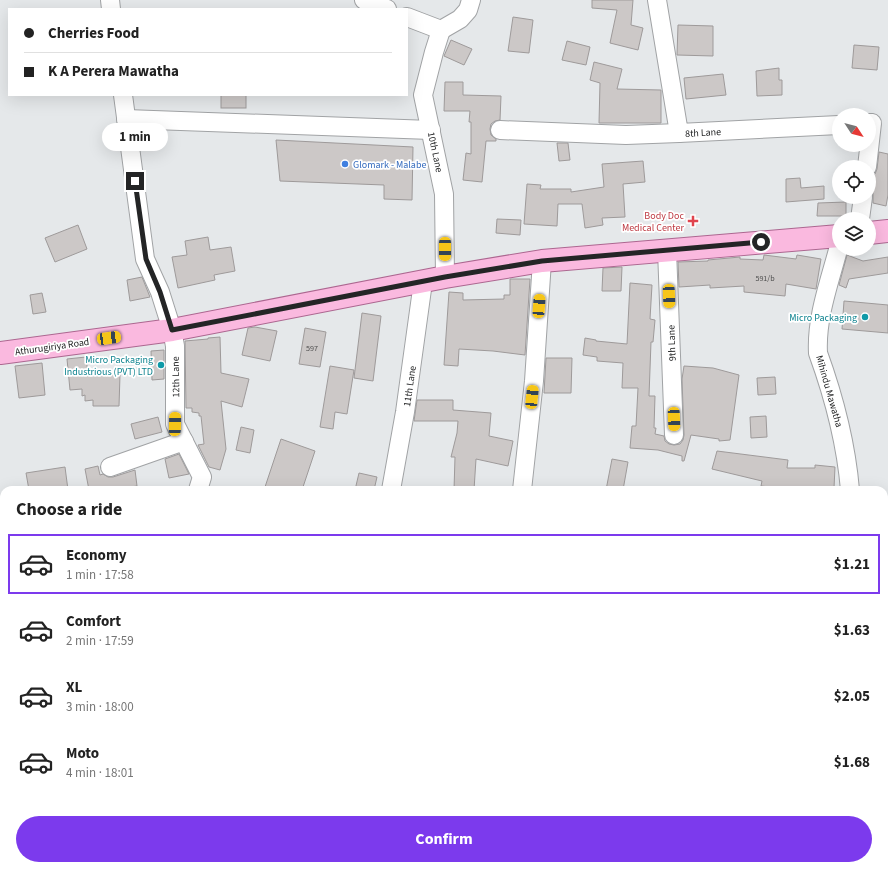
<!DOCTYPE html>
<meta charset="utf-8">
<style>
:root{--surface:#fff;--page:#f2f2f2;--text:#222;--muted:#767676;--line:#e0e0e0;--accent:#7c3aed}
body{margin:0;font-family:"Source Sans 3",sans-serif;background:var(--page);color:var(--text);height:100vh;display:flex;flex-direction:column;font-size:15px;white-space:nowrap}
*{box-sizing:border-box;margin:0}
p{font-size:13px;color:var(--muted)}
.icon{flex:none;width:22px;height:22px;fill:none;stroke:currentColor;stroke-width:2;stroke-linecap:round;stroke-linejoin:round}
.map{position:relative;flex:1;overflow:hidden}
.sheet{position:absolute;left:0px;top:486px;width:888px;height:384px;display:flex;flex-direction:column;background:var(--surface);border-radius:12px 12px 0 0;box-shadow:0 4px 16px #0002}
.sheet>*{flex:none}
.banner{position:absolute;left:8px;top:8px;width:400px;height:88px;border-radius:0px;box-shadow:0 4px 16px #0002;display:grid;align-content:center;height:88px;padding:0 16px;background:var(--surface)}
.needle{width:26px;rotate:126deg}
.buttons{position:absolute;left:832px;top:108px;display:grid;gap:8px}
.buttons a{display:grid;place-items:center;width:44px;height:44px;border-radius:50%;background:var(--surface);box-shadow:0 4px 16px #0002;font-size:20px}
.end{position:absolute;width:18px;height:18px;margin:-9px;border:5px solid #242526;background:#fff;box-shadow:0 0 0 2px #fff}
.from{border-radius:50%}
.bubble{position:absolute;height:28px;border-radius:14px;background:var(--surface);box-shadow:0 4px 16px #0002;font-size:13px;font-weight:700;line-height:28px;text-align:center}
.car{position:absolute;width:12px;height:24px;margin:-12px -6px;border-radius:5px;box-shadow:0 0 3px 1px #0007;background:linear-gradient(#f5c518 24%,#345 0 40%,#f5c518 0 76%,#345 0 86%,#f5c518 0)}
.banner b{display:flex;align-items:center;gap:14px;height:38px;font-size:15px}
.banner b+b{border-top:1px solid var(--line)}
.banner i{width:10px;height:10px;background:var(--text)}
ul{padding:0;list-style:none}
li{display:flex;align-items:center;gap:12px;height:60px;margin:0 8px 6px;padding:0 8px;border:2px solid transparent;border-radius:0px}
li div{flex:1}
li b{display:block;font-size:15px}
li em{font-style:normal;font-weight:700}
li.on{border-color:var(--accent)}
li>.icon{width:36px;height:36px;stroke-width:1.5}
h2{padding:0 16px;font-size:18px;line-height:48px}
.action{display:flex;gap:8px;margin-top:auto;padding:8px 16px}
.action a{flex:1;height:46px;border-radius:24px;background:var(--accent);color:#fff;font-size:16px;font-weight:700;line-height:46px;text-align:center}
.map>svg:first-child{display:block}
.building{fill:#ccc8c7;stroke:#9e9a9a}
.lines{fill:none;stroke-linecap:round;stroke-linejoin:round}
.minor-casing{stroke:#a1a3a5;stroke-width:20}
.major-casing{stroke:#ac6790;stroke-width:24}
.minor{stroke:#fff;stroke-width:18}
.major{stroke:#fab9df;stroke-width:22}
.route{stroke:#242526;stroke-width:5}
.shop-dot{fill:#3f7fe0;stroke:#fff;stroke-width:1.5}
.health-dot{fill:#e0444e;stroke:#fff;stroke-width:1.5}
.culture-dot{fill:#0f9aa8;stroke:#fff;stroke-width:1.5}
.labels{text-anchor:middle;stroke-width:3.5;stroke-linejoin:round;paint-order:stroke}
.number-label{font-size:8px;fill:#4e4e4e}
.street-label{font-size:10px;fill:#242526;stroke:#fff}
.shop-label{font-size:10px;fill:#366cbe;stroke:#fff;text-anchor:start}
.health-label{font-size:10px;fill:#be3a42;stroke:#fff;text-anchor:end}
.culture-label{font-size:10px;fill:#0d838f;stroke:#fff;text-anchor:end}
</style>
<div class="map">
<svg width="888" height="870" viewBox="0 0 888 870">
<rect width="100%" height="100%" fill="#e5e8ea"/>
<g class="building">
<path d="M592,0H633L631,25L643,28L638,50L610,43L617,10L592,8Z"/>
<path d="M513,17L533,20L529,53L508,51Z"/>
<path d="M678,25L713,26V56L677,55Z"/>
<path d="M451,40L472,49L464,65L444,56Z"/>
<path d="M567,41L590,47L586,65L562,60Z"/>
<path d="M854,45L879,47L877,70L852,68Z"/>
<path d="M594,62L622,69L617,89L661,90V123H599L600,83L590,80Z"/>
<path d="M779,68V80H782V95L757,96L756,71Z"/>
<path d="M723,74L726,95L686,99L684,78Z"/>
<path d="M445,82H463V95L501,96L500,120L495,121L491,124L490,129L491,135L496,139V141H486L482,182L463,180L466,153L471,154V122H469L470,111H444Z"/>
<rect x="221" y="95" width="25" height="13"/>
<path d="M276,140L413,147L412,200L384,199V185L280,181Z"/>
<path d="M557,143H568L570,160L559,161Z"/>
<path d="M879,152L888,154V195L886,206L873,203V193L871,191L873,184L869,183V177L875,174L877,169Z"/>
<path d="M643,161L645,182L623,184L625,217L602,218L603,225L585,228L582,204H558L557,226L524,224L527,184L541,185L540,189H571V192L604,187L602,164Z"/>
<path d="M800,178L801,188L824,186V199L786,202V179Z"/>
<path d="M846,202V216H817L818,203Z"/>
<path d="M497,219L521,220L520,235L496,233Z"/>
<path d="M78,225L87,249L55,262L45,238Z"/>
<path d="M208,237L210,250L231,247L235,271L214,275L215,280L178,288L172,257L187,255L185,241Z"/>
<path d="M764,255L796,259L797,255L821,259L816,289L786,284L785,296L744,292V286L710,288V285L679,287L678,262L708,261V260L740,257V259L763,260Z"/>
<path d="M847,255L863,261L888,257V273L849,279L846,288L839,285Z"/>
<path d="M622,267L621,291H602L603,268Z"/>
<path d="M142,277L150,297L130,301L127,280Z"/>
<path d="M510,279H530L525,355L493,351L459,349L458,366L444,365L449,292L463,293V300L504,299V295H510Z"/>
<path d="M630,283L652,285L650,319L655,320L653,342H651L649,396H655L654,428H656L655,434L664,436L665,441L669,444L674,445L680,444L683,440L684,435L682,379L684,366L713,368L739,375L730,440L719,441V439L691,435L684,461H682V456L658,450L630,448L632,426H636L638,388H622L623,363L597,361V357L583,355L585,338L596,340V341L627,344Z"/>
<path d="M42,293L46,312L33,314L30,295Z"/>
<path d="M844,301L888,305V333L842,329Z"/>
<path d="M362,313L381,316L373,381L354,378Z"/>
<path d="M255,327L277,331L270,361L242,355L248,328Z"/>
<path d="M305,328L326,332L320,367L299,364Z"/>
<path d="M220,337L221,373L249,379L242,407L221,401L226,449L220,470L209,467L198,445L204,444L201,416H199V413L192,412V408H186L185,341L208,339V338Z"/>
<path d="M164,350V379L152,380L151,351Z"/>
<path d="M86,357L88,374L120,375L119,406H93V400L85,401V395L82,396V389L70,390L67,359Z"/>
<path d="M546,358H572L571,393H544Z"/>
<path d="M42,363L45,395L19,398L15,366Z"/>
<path d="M330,366L354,370L347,414L335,412L333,429L320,427Z"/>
<path d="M775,377L776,394L758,395L757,378Z"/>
<path d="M417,400H453V410L491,413L489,436L513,441L508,466L476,459L474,490H454L455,457H451L457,433L458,421H414Z"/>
<path d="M766,416L767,437L751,438L750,417Z"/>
<path d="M158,417L162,432L135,439L131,424Z"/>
<path d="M241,427L254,430L250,453L236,450Z"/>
<path d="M281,439L315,451L302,490H264Z"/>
<path d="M717,451L788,460L787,468H815V465L835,467L834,488L809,487L808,489H786L761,486L762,481L712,469Z"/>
<path d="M179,454L189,474L169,478L165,459Z"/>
<path d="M612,459L628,462L623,490H606Z"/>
<path d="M98,466L100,475L103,474L108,477H113L135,470L137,486L112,490H110V487L89,490L85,469Z"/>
<path d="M65,467L68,490H29L26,473Z"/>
<path d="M359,473L377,477L374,490H355Z"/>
</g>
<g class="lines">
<g class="minor-casing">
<g id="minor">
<path d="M110,0L111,9"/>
<path d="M364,0L387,9"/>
<path d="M657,0L679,133L839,125"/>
<path d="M407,17L441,30L460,19L468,10L471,0"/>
<path d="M441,30L434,52L423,95L444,194L445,277"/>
<path d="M123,95L145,259L160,292L172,330L175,346V424L202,477L198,490"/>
<path d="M126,119L431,130"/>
<path d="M500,130L626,135L679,133"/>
<path d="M867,167L872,123H869"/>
<path d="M860,219L863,197"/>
<path d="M839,246C830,281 816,317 818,353C834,397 846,443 850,490"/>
<path d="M667,250L674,435"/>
<path d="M110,467L184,441"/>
<path d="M391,490L405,412L423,282"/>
<path d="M522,490L534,381L542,261"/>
<path d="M0,664L4,663"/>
<path d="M0,798L4,809"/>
<path d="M24,866L25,870"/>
<path d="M520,866L522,870"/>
<path d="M302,870L305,866"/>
<path d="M686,870L689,866"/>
</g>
</g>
<g class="major-casing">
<g id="major">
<path d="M869,233L888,231"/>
<path d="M0,353L172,330L445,277L542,261L839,236"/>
</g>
</g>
<use href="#minor" class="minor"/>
<use href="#major" class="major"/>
</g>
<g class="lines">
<path class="route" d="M135,181L146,259L160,292L172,330L445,277L542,261L761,242"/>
</g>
<circle class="shop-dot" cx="345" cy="164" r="4"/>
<path class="health-dot" d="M691 215h4v4h4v4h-4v4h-4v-4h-4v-4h4z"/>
<g class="culture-dot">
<circle cx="865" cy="317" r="4"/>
<circle cx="161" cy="365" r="4"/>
</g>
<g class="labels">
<g class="number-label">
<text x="765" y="281">591/b</text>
<text x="312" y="351">597</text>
</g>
<g class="street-label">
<text transform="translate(703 132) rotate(-3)" y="4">8th Lane</text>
<text transform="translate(436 152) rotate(78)" y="4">10th Lane</text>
<text transform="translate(671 343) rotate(-92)" y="4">9th Lane</text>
<text transform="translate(52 346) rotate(-8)" y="4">Athurugiriya Road</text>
<text transform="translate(175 377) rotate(-91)" y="4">12th Lane</text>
<text transform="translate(409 386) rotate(-82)" y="4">11th Lane</text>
<text transform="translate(830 391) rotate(74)" y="4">Mihindu Mawatha</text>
</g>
<g class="shop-label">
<text x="353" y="168">Glomark - Malabe</text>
</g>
<g class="health-label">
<text x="684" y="219">Body Doc<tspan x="684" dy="12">Medical Center</tspan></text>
</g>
<g class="culture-label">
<text x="857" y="321">Micro Packaging</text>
<text x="153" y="363">Micro Packaging<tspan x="153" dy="12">Industrious (PVT) LTD</tspan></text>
</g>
</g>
</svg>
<div class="buttons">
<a><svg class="needle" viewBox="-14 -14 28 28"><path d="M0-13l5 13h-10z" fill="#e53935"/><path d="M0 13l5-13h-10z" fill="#767676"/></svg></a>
<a><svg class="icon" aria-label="locate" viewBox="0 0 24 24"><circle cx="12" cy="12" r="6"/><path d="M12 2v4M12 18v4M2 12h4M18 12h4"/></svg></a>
<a><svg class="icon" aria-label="layers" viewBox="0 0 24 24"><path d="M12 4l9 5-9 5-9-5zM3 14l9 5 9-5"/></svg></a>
</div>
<i class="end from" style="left:761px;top:242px"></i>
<i class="end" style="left:135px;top:181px"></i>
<div class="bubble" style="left:102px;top:123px;width:66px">1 min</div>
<i class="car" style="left:445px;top:249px;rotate:180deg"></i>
<i class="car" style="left:669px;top:296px;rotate:178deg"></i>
<i class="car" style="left:539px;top:306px;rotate:4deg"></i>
<i class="car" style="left:109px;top:338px;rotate:82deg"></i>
<i class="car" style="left:532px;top:397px;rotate:6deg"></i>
<i class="car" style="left:674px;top:419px;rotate:178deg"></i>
<i class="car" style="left:175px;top:424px;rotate:1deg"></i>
<div class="banner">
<b><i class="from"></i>Cherries Food</b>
<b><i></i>K A Perera Mawatha</b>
</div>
<section class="sheet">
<h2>Choose a ride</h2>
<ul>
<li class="on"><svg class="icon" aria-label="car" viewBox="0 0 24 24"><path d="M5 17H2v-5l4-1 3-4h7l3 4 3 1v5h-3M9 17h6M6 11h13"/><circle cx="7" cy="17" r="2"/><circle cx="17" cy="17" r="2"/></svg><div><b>Economy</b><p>1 min · 17:58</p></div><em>$1.21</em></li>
<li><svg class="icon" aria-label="car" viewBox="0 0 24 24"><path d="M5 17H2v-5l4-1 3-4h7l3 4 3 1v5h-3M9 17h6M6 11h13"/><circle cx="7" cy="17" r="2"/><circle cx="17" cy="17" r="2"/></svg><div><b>Comfort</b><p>2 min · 17:59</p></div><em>$1.63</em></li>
<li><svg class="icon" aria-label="car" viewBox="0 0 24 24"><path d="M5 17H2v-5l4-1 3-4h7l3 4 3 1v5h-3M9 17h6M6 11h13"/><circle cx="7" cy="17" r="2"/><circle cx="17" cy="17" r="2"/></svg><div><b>XL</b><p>3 min · 18:00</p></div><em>$2.05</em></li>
<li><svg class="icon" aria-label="car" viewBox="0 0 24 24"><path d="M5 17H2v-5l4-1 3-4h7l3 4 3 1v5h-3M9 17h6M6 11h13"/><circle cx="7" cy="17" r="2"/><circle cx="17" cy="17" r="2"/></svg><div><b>Moto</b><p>4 min · 18:01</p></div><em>$1.68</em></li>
</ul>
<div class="action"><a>Confirm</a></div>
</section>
</div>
